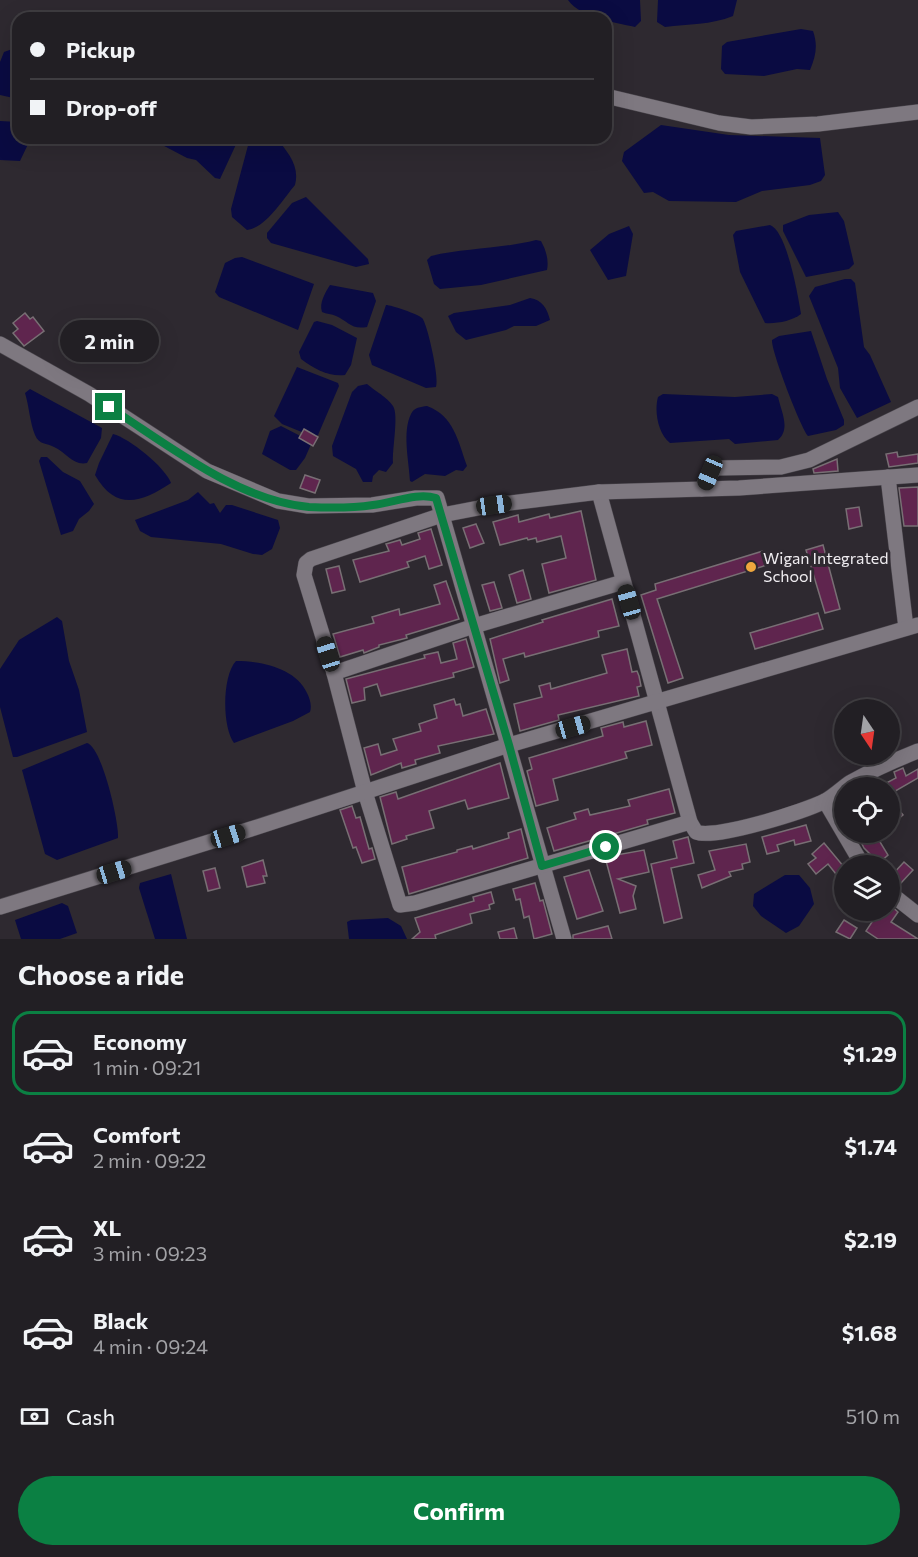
<!DOCTYPE html>
<meta charset="utf-8">
<style>
:root{--surface:#221f24;--page:#2a272c;--text:#f1f3f6;--muted:#a2a2a6;--line:#3f3d41;--accent:#0b8043}
body{margin:0;font-family:Commissioner,sans-serif;background:var(--page);color:var(--text);height:100vh;display:flex;flex-direction:column;font-size:22px;white-space:nowrap}
*{box-sizing:border-box;margin:0}
p{font-size:20px;color:var(--muted)}
.icon{flex:none;width:33px;height:33px;fill:none;stroke:currentColor;stroke-width:2;stroke-linecap:round;stroke-linejoin:round}
.map{position:relative;height:939px;overflow:hidden}
.panel{display:flex;flex-direction:column;background:var(--surface);flex:1}
.panel>*{flex:none}
.hud{position:absolute;left:12px;top:12px;width:600px;height:132px;border-radius:18px;box-shadow:0 6px 24px #0002,0 0 0 2px var(--line);display:grid;align-content:center;height:132px;padding:0 18px;background:var(--surface)}
.needle{width:39px;rotate:167deg}
.controls{position:absolute;left:834px;top:699px;display:grid;gap:12px}
.controls a{display:grid;place-items:center;width:66px;height:66px;border-radius:50%;background:var(--surface);box-shadow:0 6px 24px #0002,0 0 0 2px var(--line);font-size:30px}
.end{position:absolute;width:27px;height:27px;margin:-14px;border:8px solid #0b8043;background:#fff;box-shadow:0 0 0 3px #fff}
.from{border-radius:50%}
.bubble{position:absolute;height:42px;border-radius:21px;background:var(--surface);box-shadow:0 6px 24px #0002,0 0 0 2px var(--line);font-size:20px;font-weight:700;line-height:42px;text-align:center}
.car{position:absolute;width:18px;height:36px;margin:-18px -9px;border-radius:8px;box-shadow:0 0 4px 2px #0007;background:linear-gradient(#222 24%,#8ab4d8 0 40%,#222 0 76%,#8ab4d8 0 86%,#222 0)}
.hud b{display:flex;align-items:center;gap:21px;height:57px;font-size:22px}
.hud b+b{border-top:2px solid var(--line)}
.hud i{width:15px;height:15px;background:var(--text)}
ul{padding:0;list-style:none}
li{display:flex;align-items:center;gap:18px;height:84px;margin:0 12px 9px;padding:0 6px;border:3px solid transparent;border-radius:18px}
li div{flex:1}
li b{display:block;font-size:22px}
li em{font-style:normal;font-weight:700}
li.current{border-color:var(--accent)}
li>.icon{width:54px;height:54px;stroke-width:1.5}
h2{padding:0 18px;font-size:27px;line-height:72px}
.pay{display:flex;align-items:center;gap:15px;height:66px;padding:0 18px;font-size:22px}
.pay p{margin-inline-start:auto}
.action{display:flex;gap:12px;margin-top:auto;padding:12px 18px}
.action a{flex:1;height:69px;border-radius:36px;background:var(--accent);color:#fff;font-size:24px;font-weight:700;line-height:69px;text-align:center}
.map>svg:first-child{display:block}
.water{fill:#0a0b42}
.building{fill:#5f254e;stroke:#786f74;stroke-width:1.5}
.lines{fill:none;stroke-linecap:round;stroke-linejoin:round}
.minor-casing{stroke:#4a464c;stroke-width:16}
.minor{stroke:#7e7880;stroke-width:15}
.route{stroke:#0b8043;stroke-width:8}
.poi-dot{fill:#efa73e;stroke:#2e2930;stroke-width:2}
.labels{text-anchor:middle;stroke-width:6;stroke-linejoin:round;paint-order:stroke}
.poi-label{font-size:16px;fill:#efecf0;stroke:#2e2930;text-anchor:start}
</style>
<div class="map">
<svg width="918" height="939" viewBox="0 0 918 939">
<rect width="100%" height="100%" fill="#2e2930"/>
<g class="water">
<path d="M568,0H640L641,21L635,27C614,22 582,19 568,0Z"/>
<path d="M658,0H737L733,16C711,25 688,24 665,27L657,22Z"/>
<path d="M801,29L813,31C818,45 816,56 810,70L797,69L764,76L725,74L721,69L722,46L727,42Z"/>
<path d="M18,47V99L0,95V62L4,52Z"/>
<path d="M0,121L18,122V138H31L20,161L0,160Z"/>
<path d="M661,125L729,135L820,138L825,175L821,181L810,185L762,191L736,202L669,201L653,192L644,193L622,161L624,152Z"/>
<path d="M149,138H239L220,179L215,178L196,160L187,158Z"/>
<path d="M250,138H276C288,152 300,166 295,185C283,199 266,228 247,230L232,217L231,209Z"/>
<path d="M306,197L368,259L369,264L356,267L271,243L267,238V233L292,203Z"/>
<path d="M838,212L844,221L854,264L849,269L806,277L783,231V225L809,215Z"/>
<path d="M770,225C787,231 798,296 801,314C792,321 776,324 765,323L740,272L733,235L736,231Z"/>
<path d="M629,226L633,234L626,276L608,280L590,250L609,234Z"/>
<path d="M536,240L541,241C546,250 549,260 547,270L481,285L440,289L434,284L427,260L431,256C465,248 501,249 536,240Z"/>
<path d="M242,257L314,284L298,330L219,297L215,292L225,263L235,258Z"/>
<path d="M845,279H851L855,283L864,347L870,355L891,402L857,418L840,388L838,368L809,296L815,287Z"/>
<path d="M330,285L373,293L376,301L367,327C351,330 348,321 336,316C332,314 326,314 322,312C319,303 325,293 330,285Z"/>
<path d="M530,298C542,300 547,308 550,320L536,326H514L506,330L466,340L456,332L448,316L454,313L510,305Z"/>
<path d="M386,305C391,305 418,314 422,318C427,322 440,380 436,387L426,388L372,365L369,355Z"/>
<path d="M317,321L332,325L357,338L351,365L345,375C329,377 314,369 301,359L299,352L314,322Z"/>
<path d="M811,331L827,379L844,420V425L836,430L808,436C801,428 771,351 772,340L779,336Z"/>
<path d="M297,367L338,383L339,386L318,435L314,437L282,424L274,416Z"/>
<path d="M367,384C375,391 387,397 393,406C399,415 392,449 393,463L386,472L379,470L373,476L372,482H363L356,469L333,456L332,446L352,392L358,386Z"/>
<path d="M30,389L102,428L101,438L87,463C73,466 66,452 54,447C47,443 39,445 35,435C30,423 29,406 25,393Z"/>
<path d="M663,394L735,397L772,394L778,397C781,411 791,429 778,440L735,444L729,439L670,443C658,434 654,411 658,397Z"/>
<path d="M427,406C454,416 458,441 467,466L463,471L456,470L445,476L425,474L412,482L410,481C409,461 402,432 411,414C414,407 421,407 427,406Z"/>
<path d="M281,426L312,442L305,458L296,470H290L262,454L270,431Z"/>
<path d="M113,434C129,438 165,467 171,483C142,502 116,512 95,475L99,463Z"/>
<path d="M41,457H47L63,472L80,481L94,504L89,511L79,519L73,531L61,535L39,461Z"/>
<path d="M198,492L210,504L214,503L220,513L226,505H232L278,520L280,528L272,549L262,555L253,554L221,544L151,537L140,531L135,520L188,500Z"/>
<path d="M57,617L62,621L69,661L79,690L87,732L17,757H13L0,707V669L19,640Z"/>
<path d="M236,661C261,661 296,668 307,693C310,699 312,706 310,712L293,721L234,743C222,727 222,676 236,661Z"/>
<path d="M87,743C102,747 119,822 118,838L57,860L45,854L22,770Z"/>
<path d="M171,874L187,939H155L139,888L140,883Z"/>
<path d="M785,875H799L810,888L814,904L799,926L786,933L761,916L753,906L754,894Z"/>
<path d="M62,903L68,906L77,933L60,939H21L15,920Z"/>
<path d="M388,918L401,926L407,939H349L347,922L351,920Z"/>
</g>
<g class="building">
<path d="M25,313L30,319L33,317L44,331L24,346L13,333L18,329L13,323Z"/>
<path d="M304,429L318,437L313,446L299,438Z"/>
<path d="M897,452L898,457L918,454V463L889,467L886,454Z"/>
<path d="M837,459L838,471L814,473L813,469Z"/>
<path d="M305,475L320,480L315,493L300,488Z"/>
<path d="M918,487V526H904L899,488Z"/>
<path d="M859,507L862,526L849,529L846,509Z"/>
<path d="M581,511L596,580L549,593L542,564L566,558L561,536L537,542L536,538L528,540L527,538L500,545L493,522L518,515L519,522L549,514L550,518Z"/>
<path d="M476,524L484,543L470,548L463,528Z"/>
<path d="M431,529L442,565L429,569L425,556L407,562L409,567L360,582L353,560L389,551L386,544L400,540L402,545L420,539L418,533Z"/>
<path d="M823,545L840,609L825,613L806,550Z"/>
<path d="M763,551L767,565L657,599L683,678L668,683L641,595L656,590L655,584Z"/>
<path d="M339,566L345,590L332,593L326,569Z"/>
<path d="M523,570L531,599L517,603L509,575Z"/>
<path d="M446,581L459,619L406,635L407,638L379,645V647L364,653L363,650L340,657L333,634L374,623L372,617L399,609L400,615L440,604L434,585Z"/>
<path d="M494,582L502,608L490,611L482,585Z"/>
<path d="M612,599L619,626L598,631L599,637L525,657L524,653L503,659L509,680L500,683L490,639L543,622L542,620Z"/>
<path d="M818,613L823,629L755,649L750,633Z"/>
<path d="M466,639L474,667L453,673L454,677L381,696L377,684L364,688L365,700L352,703L346,679L425,658L424,655L438,652L441,663L457,659L453,643Z"/>
<path d="M627,649L632,672L637,671L639,676L641,686L637,687L639,696L558,715L559,720L520,731L514,704L542,697L539,686L550,683L551,689L607,673L602,655Z"/>
<path d="M454,699L456,705L460,704L463,716L486,709L494,734L438,746L440,753L415,760L416,764L402,768L401,763L371,775L364,748L378,744L381,755L397,750L393,739L421,731L419,724L437,718L434,705Z"/>
<path d="M646,721L652,745L625,752L627,758L553,779L558,800L536,806L527,771L532,769L529,758L603,736L601,728L623,722L624,727Z"/>
<path d="M500,763L509,798L468,809L465,800L429,811L434,828L406,836L407,839L392,844L380,797L396,792L398,799Z"/>
<path d="M903,768L906,776L918,769V778L892,793L890,788H877L896,778L894,772Z"/>
<path d="M669,789L675,813L647,820L648,824L554,851L547,828L576,819L574,813L588,809L590,815L630,806L628,800Z"/>
<path d="M890,799L903,815L890,826Z"/>
<path d="M352,806L356,818L360,817L369,849L372,848L375,859L362,863L356,847L353,848L340,810Z"/>
<path d="M806,825L811,841L795,845L794,840L777,845L779,851L767,854L762,837Z"/>
<path d="M521,829L528,858L409,894L402,867L457,852V850L472,846L473,849L509,838L508,833Z"/>
<path d="M856,832H874L888,855L879,863L864,848Z"/>
<path d="M688,837L694,863L671,868L682,918L664,923L651,864L677,858L673,841Z"/>
<path d="M824,843L844,867V884L828,864L816,874L808,864L816,858L812,854Z"/>
<path d="M746,844L750,862L742,864L743,869L729,872L731,876L702,888L698,875L715,870L709,851Z"/>
<path d="M644,850L649,872L618,879L636,886L633,896L636,909L620,913L605,857Z"/>
<path d="M263,860L267,876H263L265,883L247,887L242,867Z"/>
<path d="M904,862L913,870L901,883L892,875Z"/>
<path d="M215,868L220,888L208,891L203,871Z"/>
<path d="M589,870L603,911L577,919L564,877Z"/>
<path d="M535,883L540,901L543,900L552,934L534,939L529,916L524,918L520,899L516,900L513,889Z"/>
<path d="M491,892L494,903L489,905L490,909L470,914L472,923L435,935L436,939H412L420,932L415,918L474,901L473,897Z"/>
<path d="M890,905L898,912L891,922L918,939H878L866,931L880,910H890Z"/>
<path d="M844,920L857,928L850,939L836,932Z"/>
<path d="M608,926L612,939H573V935Z"/>
<path d="M514,928L517,939H500L498,932Z"/>
</g>
<g class="lines">
<g class="minor-casing">
<g id="minor">
<path d="M606,96L719,123L751,127L818,124L918,112"/>
<path d="M0,344L89,394L207,471L278,501L308,506L372,505L416,498H437L564,939"/>
<path d="M888,477L906,628"/>
<path d="M702,489L710,473L717,468L781,467L809,460L918,407"/>
<path d="M599,492L690,822L696,832C715,840 805,811 825,801C834,796 842,788 851,782C873,770 895,760 918,751"/>
<path d="M334,673L474,626L623,582"/>
<path d="M825,801L863,866"/>
<path d="M690,822L415,903L400,905L365,792L334,673L304,575L306,563L311,559L442,515L494,505L599,492L739,488L918,475"/>
<path d="M890,893L918,915"/>
<path d="M0,907L251,829L509,745L918,625"/>
</g>
</g>
<use href="#minor" class="minor"/>
</g>
<g class="lines">
<path class="route" d="M109,407C167,444 238,501 309,507C329,508 353,508 373,505C393,503 417,492 436,498L509,745L542,866L606,847"/>
</g>
<circle class="poi-dot" cx="751" cy="567" r="6"/>
<g class="labels">
<g class="poi-label">
<text x="763" y="564">Wigan Integrated<tspan x="763" dy="18">School</tspan></text>
</g>
</g>
</svg>
<div class="controls">
<a><svg class="needle" viewBox="-14 -14 28 28"><path d="M0-13l5 13h-10z" fill="#e53935"/><path d="M0 13l5-13h-10z" fill="#a2a2a6"/></svg></a>
<a><svg class="icon" aria-label="locate" viewBox="0 0 24 24"><circle cx="12" cy="12" r="6"/><path d="M12 2v4M12 18v4M2 12h4M18 12h4"/></svg></a>
<a><svg class="icon" aria-label="layers" viewBox="0 0 24 24"><path d="M12 4l9 5-9 5-9-5zM3 14l9 5 9-5"/></svg></a>
</div>
<i class="end from" style="left:606px;top:847px"></i>
<i class="end" style="left:109px;top:407px"></i>
<div class="bubble" style="left:60px;top:320px;width:99px">2 min</div>
<i class="car" style="left:710px;top:473px;rotate:203deg"></i>
<i class="car" style="left:494px;top:505px;rotate:82deg"></i>
<i class="car" style="left:629px;top:602px;rotate:344deg"></i>
<i class="car" style="left:328px;top:654px;rotate:343deg"></i>
<i class="car" style="left:573px;top:727px;rotate:74deg"></i>
<i class="car" style="left:228px;top:836px;rotate:73deg"></i>
<i class="car" style="left:114px;top:872px;rotate:73deg"></i>
<div class="hud">
<b><i class="from"></i>Pickup</b>
<b><i></i>Drop-off</b>
</div>
</div>
<section class="panel">
<h2>Choose a ride</h2>
<ul>
<li class="current"><svg class="icon" aria-label="car" viewBox="0 0 24 24"><path d="M5 17H2v-5l4-1 3-4h7l3 4 3 1v5h-3M9 17h6M6 11h13"/><circle cx="7" cy="17" r="2"/><circle cx="17" cy="17" r="2"/></svg><div><b>Economy</b><p>1 min · 09:21</p></div><em>$1.29</em></li>
<li><svg class="icon" aria-label="car" viewBox="0 0 24 24"><path d="M5 17H2v-5l4-1 3-4h7l3 4 3 1v5h-3M9 17h6M6 11h13"/><circle cx="7" cy="17" r="2"/><circle cx="17" cy="17" r="2"/></svg><div><b>Comfort</b><p>2 min · 09:22</p></div><em>$1.74</em></li>
<li><svg class="icon" aria-label="car" viewBox="0 0 24 24"><path d="M5 17H2v-5l4-1 3-4h7l3 4 3 1v5h-3M9 17h6M6 11h13"/><circle cx="7" cy="17" r="2"/><circle cx="17" cy="17" r="2"/></svg><div><b>XL</b><p>3 min · 09:23</p></div><em>$2.19</em></li>
<li><svg class="icon" aria-label="car" viewBox="0 0 24 24"><path d="M5 17H2v-5l4-1 3-4h7l3 4 3 1v5h-3M9 17h6M6 11h13"/><circle cx="7" cy="17" r="2"/><circle cx="17" cy="17" r="2"/></svg><div><b>Black</b><p>4 min · 09:24</p></div><em>$1.68</em></li>
</ul>
<div class="pay"><svg class="icon" aria-label="cash" viewBox="0 0 24 24"><path d="M3 7h18v10H3z"/><circle cx="12" cy="12" r="2"/></svg>Cash<p>510 m</p></div>
<div class="action"><a>Confirm</a></div>
</section>
